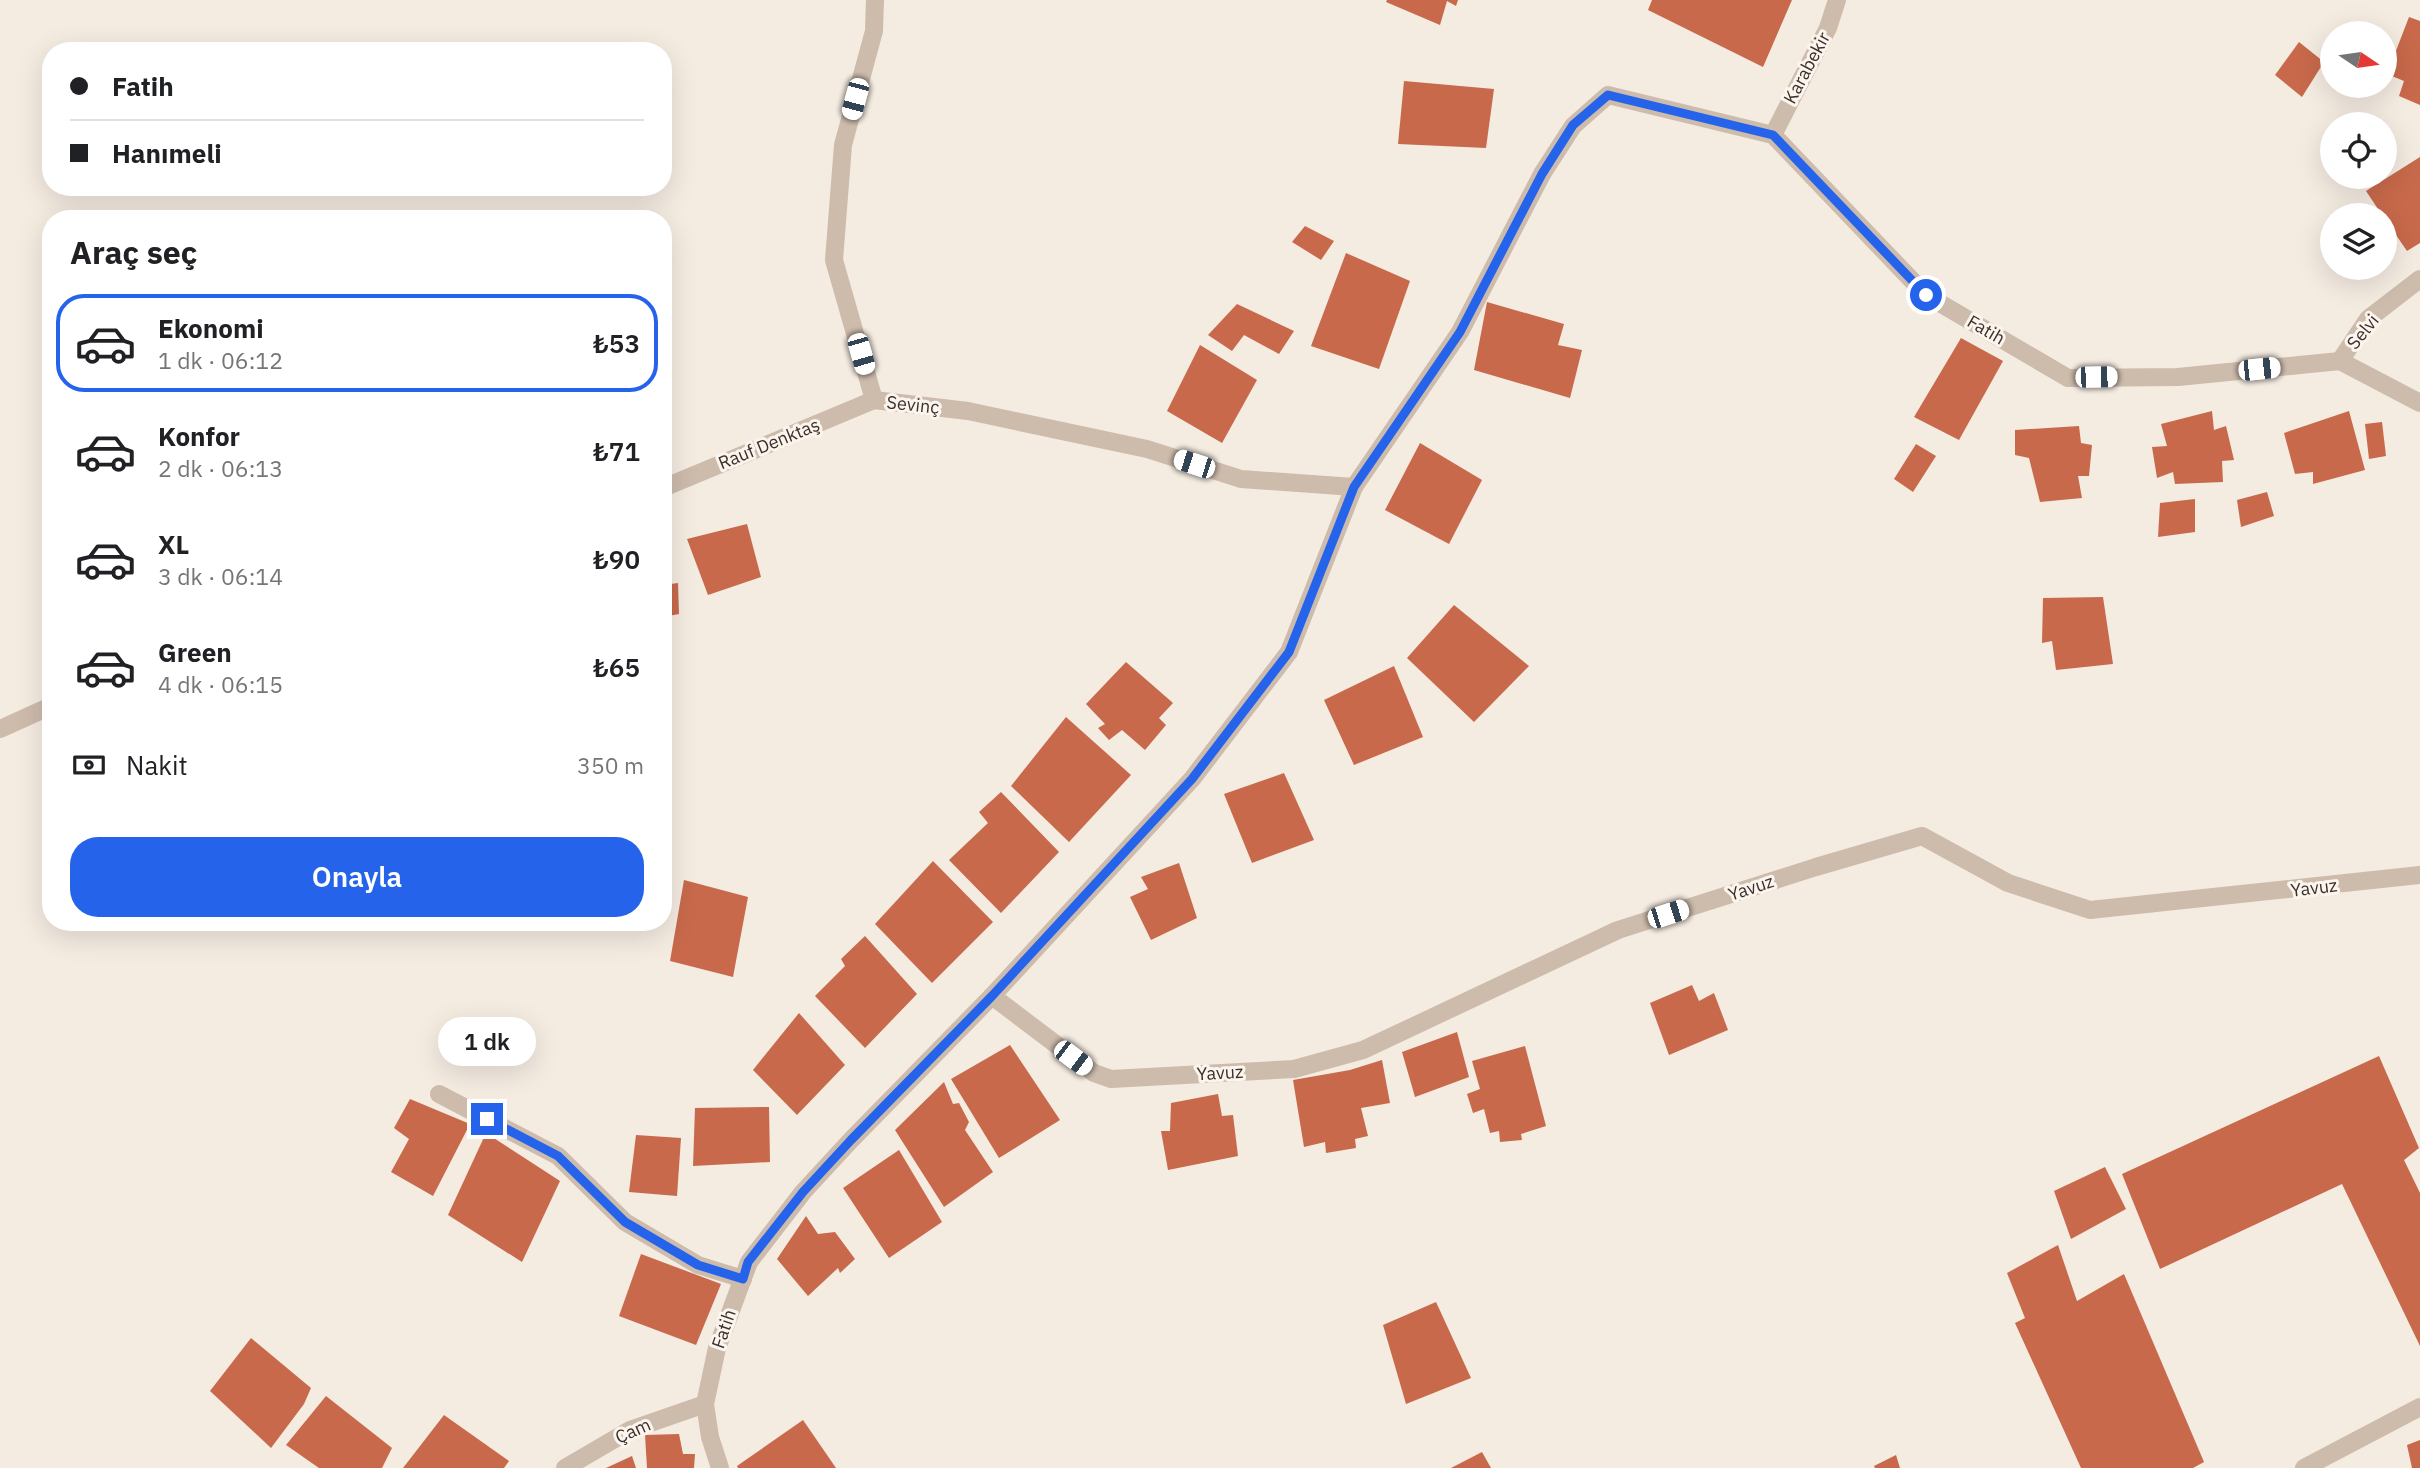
<!DOCTYPE html>
<html lang="tr">
<meta charset="utf-8">
<style>
:root{--surface:#fff;--page:#f6f6f6;--text:#202124;--muted:#757577;--line:#e0e0e0;--accent:#2563eb}
body{margin:0;font-family:"IBM Plex Sans",sans-serif;background:var(--page);color:var(--text);height:100vh;display:flex;flex-direction:column;font-size:26px;white-space:nowrap}
*{box-sizing:border-box;margin:0}
p{font-size:23px;color:var(--muted)}
.icon{flex:none;width:38px;height:38px;fill:none;stroke:currentColor;stroke-width:2;stroke-linecap:round;stroke-linejoin:round}
.map{position:relative;flex:1;overflow:hidden}
.details{position:absolute;left:42px;top:210px;width:630px;height:721px;display:flex;flex-direction:column;background:var(--surface);border-radius:28px;box-shadow:0 7px 28px #0002}
.details>*{flex:none}
.top-card{position:absolute;left:42px;top:42px;width:630px;height:154px;border-radius:28px;box-shadow:0 7px 28px #0002;display:grid;align-content:center;height:154px;padding:0 28px;background:var(--surface)}
.needle{width:46px;rotate:103deg}
.fabs{position:absolute;left:2320px;top:21px;display:grid;gap:14px}
.fabs a{display:grid;place-items:center;width:77px;height:77px;border-radius:50%;background:var(--surface);box-shadow:0 7px 28px #0002;font-size:35px}
.end{position:absolute;width:32px;height:32px;margin:-16px;border:9px solid #2563eb;background:#fff;box-shadow:0 0 0 4px #fff}
.from{border-radius:50%}
.bubble{position:absolute;height:49px;border-radius:24px;background:var(--surface);box-shadow:0 7px 28px #0002;font-size:23px;font-weight:600;line-height:49px;text-align:center}
.car{position:absolute;width:21px;height:42px;margin:-21px -10px;border-radius:9px;box-shadow:0 0 5px 2px #0007;background:linear-gradient(#fff 24%,#345 0 40%,#fff 0 76%,#345 0 86%,#fff 0)}
.top-card b{display:flex;align-items:center;gap:24px;height:66px;font-size:26px}
.top-card b+b{border-top:2px solid var(--line)}
.top-card i{width:18px;height:18px;background:var(--text)}
ul{padding:0;list-style:none}
li{display:flex;align-items:center;gap:21px;height:98px;margin:0 14px 10px;padding:0 14px;border:4px solid transparent;border-radius:28px}
li div{flex:1}
li b{display:block;font-size:26px}
li em{font-style:normal;font-weight:600}
li.on{border-color:var(--accent)}
li>.icon{width:63px;height:63px;stroke-width:1.5}
h2{padding:0 28px;font-size:32px;line-height:84px}
.pay{display:flex;align-items:center;gap:18px;height:77px;padding:0 28px;font-size:26px}
.pay p{margin-inline-start:auto}
.button{display:flex;gap:14px;margin-top:auto;padding:14px 28px}
.button a{flex:1;height:80px;border-radius:28px;background:var(--accent);color:#fff;font-size:28px;font-weight:600;line-height:80px;text-align:center}
.map>svg:first-child{display:block}
.building{fill:#c8694b}
.lines{fill:none;stroke-linecap:round;stroke-linejoin:round}
.lane{stroke:#cdbbac;stroke-width:18}
.street{stroke:#cdbbac;stroke-width:18}
.route{stroke:#2563eb;stroke-width:9}
.labels{text-anchor:middle;stroke-width:6;stroke-linejoin:round;paint-order:stroke}
.street-label{font-size:18px;fill:#3b302b;stroke:#fbf5ee}
</style>
<div class="map">
<svg width="2420" height="1468" viewBox="0 0 2420 1468">
<rect width="100%" height="100%" fill="#f4ebe1"/>
<g class="building">
<path d="M1387,0H1458L1456,6L1447,1L1440,25L1386,2Z"/>
<path d="M1652,0H1792L1763,67L1648,10Z"/>
<path d="M2409,17L2420,21V105L2399,96L2404,81L2387,74Z"/>
<path d="M2299,42L2324,62L2302,97L2275,75Z"/>
<path d="M1404,81L1494,89L1486,148L1398,144Z"/>
<path d="M2420,157V243L2407,251L2385,219V215H2382L2366,191Z"/>
<path d="M1305,226L1334,241L1321,260L1292,242Z"/>
<path d="M1346,253L1410,281L1379,369L1311,346Z"/>
<path d="M1487,302L1564,324L1558,345L1582,350L1570,398L1474,370Z"/>
<path d="M1237,304L1294,331L1279,354L1244,335L1232,351L1208,335Z"/>
<path d="M1961,338L2003,361L1959,440L1914,417Z"/>
<path d="M1200,345L1257,380L1222,443L1167,411Z"/>
<path d="M2212,411L2214,430L2226,426L2234,460L2222,461L2223,482L2175,484L2173,472L2157,478L2152,447L2167,446L2161,424Z"/>
<path d="M2349,411L2365,470L2313,484V472L2295,474L2284,433Z"/>
<path d="M2382,422L2386,456L2369,459L2365,424Z"/>
<path d="M2079,426L2081,443L2092,445L2089,476H2078L2082,498L2040,502L2029,458L2015,455V430Z"/>
<path d="M1420,443L1482,480L1449,544L1385,510Z"/>
<path d="M1916,444L1936,456L1913,492L1894,479Z"/>
<path d="M2267,492L2274,516L2241,527L2237,500Z"/>
<path d="M2195,499V532L2158,537L2160,503Z"/>
<path d="M747,524L761,577L708,595L687,539Z"/>
<path d="M678,583L679,614L663,617V585Z"/>
<path d="M2103,597L2113,664L2056,670L2052,641L2042,643L2043,598Z"/>
<path d="M1454,605L1529,666L1474,722L1407,658Z"/>
<path d="M1126,662L1173,703L1159,718L1166,725L1145,750L1122,730L1109,740L1098,728L1105,724L1086,704Z"/>
<path d="M1394,666L1423,737L1354,765L1324,700Z"/>
<path d="M1066,717L1131,775L1069,842L1011,786Z"/>
<path d="M1284,773L1314,840L1252,863L1224,794Z"/>
<path d="M1001,792L1059,852L1001,913L949,860L988,823L979,812Z"/>
<path d="M933,861L993,922L932,983L875,924Z"/>
<path d="M1179,863L1197,918L1151,940L1130,897L1148,889L1141,877Z"/>
<path d="M684,880L748,897L733,977L670,961Z"/>
<path d="M865,936L917,994L865,1048L815,996L845,966L841,959Z"/>
<path d="M1692,985L1699,1001L1714,993L1728,1030L1669,1055L1650,1003Z"/>
<path d="M799,1013L845,1065L797,1115L753,1070Z"/>
<path d="M1457,1032L1469,1077L1415,1097L1402,1052Z"/>
<path d="M1010,1045L1060,1120L999,1158L951,1079Z"/>
<path d="M1525,1046L1546,1126L1521,1134L1522,1140L1500,1142L1499,1131L1490,1133L1484,1109L1473,1113L1467,1094L1480,1089L1472,1061Z"/>
<path d="M2379,1056L2419,1148L2404,1160L2420,1193V1346L2342,1184L2160,1269L2122,1174Z"/>
<path d="M1382,1060L1390,1103L1361,1108L1368,1136L1355,1139L1356,1148L1326,1153L1325,1142L1304,1147L1293,1080L1350,1070Z"/>
<path d="M944,1082L953,1104L959,1103L969,1122L965,1130L993,1172L944,1207L895,1130Z"/>
<path d="M1218,1094L1222,1116L1233,1115L1238,1156L1168,1170L1161,1131H1170L1171,1103Z"/>
<path d="M410,1099L470,1124L433,1196L391,1172L409,1139L394,1128Z"/>
<path d="M769,1107L770,1162L693,1166L695,1108Z"/>
<path d="M486,1133L560,1181L522,1262L448,1215Z"/>
<path d="M636,1135L681,1138L677,1196L629,1192Z"/>
<path d="M899,1150L942,1222L889,1258L843,1188Z"/>
<path d="M2105,1167L2126,1209L2071,1239L2054,1191Z"/>
<path d="M806,1216L818,1234L835,1232L855,1259L840,1273L838,1268L808,1296L777,1259Z"/>
<path d="M2058,1245L2077,1301L2124,1274L2204,1462L2193,1468H2081L2015,1323L2025,1318L2007,1273Z"/>
<path d="M641,1254L721,1284L696,1345L619,1316Z"/>
<path d="M1436,1302L1471,1378L1406,1404L1383,1325Z"/>
<path d="M251,1338L311,1388L304,1404L271,1448L210,1391Z"/>
<path d="M326,1396L392,1448L382,1468H319L286,1445Z"/>
<path d="M444,1415L509,1461L504,1468H403Z"/>
<path d="M803,1420L836,1468H738L737,1466Z"/>
<path d="M679,1434L683,1454H695L694,1468H647L645,1435Z"/>
<path d="M2420,1440V1468H2412L2407,1445Z"/>
<path d="M1482,1452L1491,1468H1451Z"/>
<path d="M1896,1455L1900,1468H1875L1874,1466Z"/>
<path d="M632,1456L636,1468H606Z"/>
</g>
<g class="lines">
<path class="lane" d="M992,996L1094,1073L1111,1079L1294,1069L1363,1050L1618,930L1816,867L1922,836L2008,883L2090,910L2420,875"/>
<g class="street">
<path d="M875,0L874,31L843,145L834,260L874,400L968,411L1147,449L1241,479L1354,487"/>
<path d="M1773,135L1828,28L1837,0"/>
<path d="M2340,361L2368,319L2420,279"/>
<path d="M663,488L874,400"/>
<path d="M0,729L51,706"/>
<path d="M439,1094L558,1156L625,1222L698,1265L743,1279"/>
<path d="M565,1468L630,1430L705,1404"/>
<path d="M720,1468L710,1437L705,1404L717,1348L749,1262L803,1192L851,1140L992,996L1192,779L1289,652L1354,487L1460,332L1542,174L1573,126L1608,95L1773,135L1926,295L2068,378L2178,377L2340,361L2420,403"/>
<path d="M2304,1468L2420,1407"/>
</g>
</g>
<g class="lines">
<path class="route" d="M487,1119L558,1156L625,1222L698,1265L743,1279L748,1262L803,1192L851,1140L992,996L1192,779L1289,652L1354,487L1460,332L1542,174L1573,125L1608,95L1773,135L1926,295"/>
</g>
<g class="labels">
<g class="street-label">
<text transform="translate(1807 68) rotate(-62)" y="6">Karabekir</text>
<text transform="translate(1986 330) rotate(30)" y="6">Fatih</text>
<text transform="translate(2363 332) rotate(-51)" y="6">Selvi</text>
<text transform="translate(913 405) rotate(6)" y="6">Sevinç</text>
<text transform="translate(769 444) rotate(-22)" y="6">Rauf Denktaş</text>
<text transform="translate(1751 888) rotate(-18)" y="6">Yavuz</text>
<text transform="translate(2314 888) rotate(-7)" y="6">Yavuz</text>
<text transform="translate(1220 1073) rotate(-3)" y="6">Yavuz</text>
<text transform="translate(724 1329) rotate(-71)" y="6">Fatih</text>
<text transform="translate(633 1431) rotate(-24)" y="6">Çam</text>
</g>
</g>
</svg>
<div class="fabs">
<a><svg class="needle" viewBox="-14 -14 28 28"><path d="M0-13l5 13h-10z" fill="#e53935"/><path d="M0 13l5-13h-10z" fill="#757577"/></svg></a>
<a><svg class="icon" aria-label="locate" viewBox="0 0 24 24"><circle cx="12" cy="12" r="6"/><path d="M12 2v4M12 18v4M2 12h4M18 12h4"/></svg></a>
<a><svg class="icon" aria-label="layers" viewBox="0 0 24 24"><path d="M12 4l9 5-9 5-9-5zM3 14l9 5 9-5"/></svg></a>
</div>
<i class="end from" style="left:1926px;top:295px"></i>
<i class="end" style="left:487px;top:1119px"></i>
<div class="bubble" style="left:438px;top:1017px;width:98px">1 dk</div>
<i class="car" style="left:855px;top:99px;rotate:195deg"></i>
<i class="car" style="left:861px;top:354px;rotate:164deg"></i>
<i class="car" style="left:2259px;top:369px;rotate:84deg"></i>
<i class="car" style="left:2096px;top:377px;rotate:89deg"></i>
<i class="car" style="left:1194px;top:464px;rotate:288deg"></i>
<i class="car" style="left:1668px;top:914px;rotate:72deg"></i>
<i class="car" style="left:1073px;top:1058px;rotate:127deg"></i>
<div class="top-card">
<b><i class="from"></i>Fatih</b>
<b><i></i>Hanımeli</b>
</div>
<section class="details">
<h2>Araç seç</h2>
<ul>
<li class="on"><svg class="icon" aria-label="car" viewBox="0 0 24 24"><path d="M5 17H2v-5l4-1 3-4h7l3 4 3 1v5h-3M9 17h6M6 11h13"/><circle cx="7" cy="17" r="2"/><circle cx="17" cy="17" r="2"/></svg><div><b>Ekonomi</b><p>1 dk · 06:12</p></div><em>₺53</em></li>
<li><svg class="icon" aria-label="car" viewBox="0 0 24 24"><path d="M5 17H2v-5l4-1 3-4h7l3 4 3 1v5h-3M9 17h6M6 11h13"/><circle cx="7" cy="17" r="2"/><circle cx="17" cy="17" r="2"/></svg><div><b>Konfor</b><p>2 dk · 06:13</p></div><em>₺71</em></li>
<li><svg class="icon" aria-label="car" viewBox="0 0 24 24"><path d="M5 17H2v-5l4-1 3-4h7l3 4 3 1v5h-3M9 17h6M6 11h13"/><circle cx="7" cy="17" r="2"/><circle cx="17" cy="17" r="2"/></svg><div><b>XL</b><p>3 dk · 06:14</p></div><em>₺90</em></li>
<li><svg class="icon" aria-label="car" viewBox="0 0 24 24"><path d="M5 17H2v-5l4-1 3-4h7l3 4 3 1v5h-3M9 17h6M6 11h13"/><circle cx="7" cy="17" r="2"/><circle cx="17" cy="17" r="2"/></svg><div><b>Green</b><p>4 dk · 06:15</p></div><em>₺65</em></li>
</ul>
<div class="pay"><svg class="icon" aria-label="cash" viewBox="0 0 24 24"><path d="M3 7h18v10H3z"/><circle cx="12" cy="12" r="2"/></svg>Nakit<p>350 m</p></div>
<div class="button"><a>Onayla</a></div>
</section>
</div>
